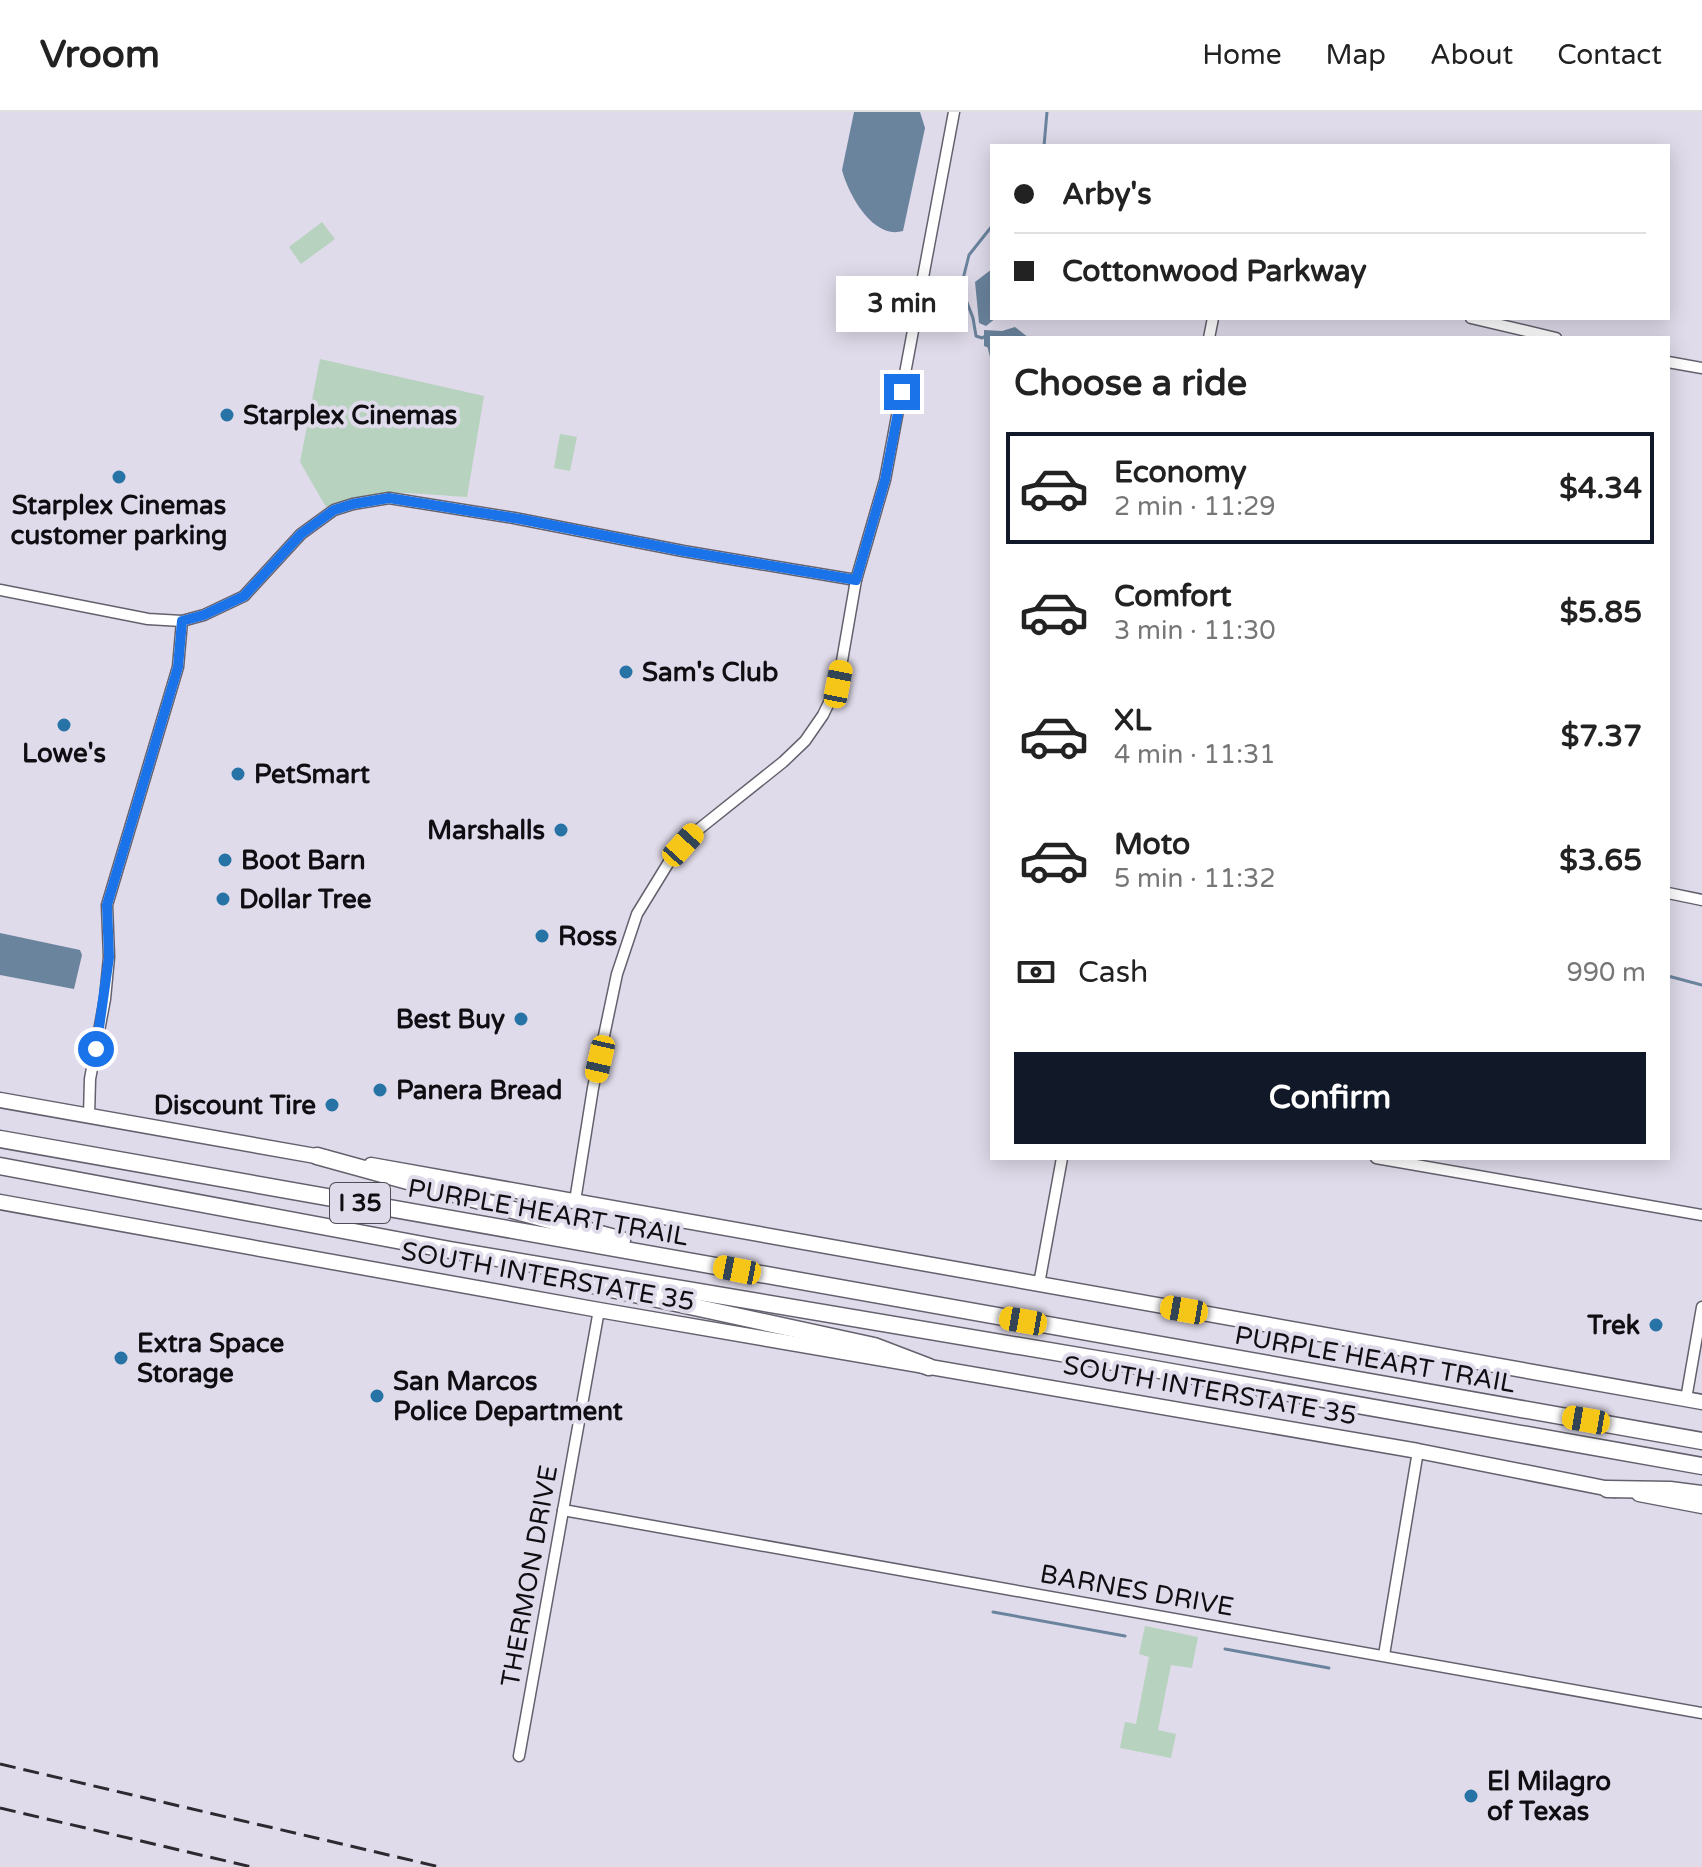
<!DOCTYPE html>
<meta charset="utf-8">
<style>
:root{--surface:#fff;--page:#f6f6f6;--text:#222;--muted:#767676;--line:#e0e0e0;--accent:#111827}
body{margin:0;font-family:"Varela Round",sans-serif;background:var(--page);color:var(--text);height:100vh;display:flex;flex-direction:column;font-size:30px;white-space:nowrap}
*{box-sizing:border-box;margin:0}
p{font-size:26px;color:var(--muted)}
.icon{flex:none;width:44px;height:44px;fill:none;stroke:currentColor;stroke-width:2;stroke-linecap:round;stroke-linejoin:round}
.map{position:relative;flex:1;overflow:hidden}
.side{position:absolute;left:990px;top:224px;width:680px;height:824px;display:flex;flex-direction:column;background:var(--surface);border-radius:0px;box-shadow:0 4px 20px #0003}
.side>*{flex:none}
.guide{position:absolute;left:990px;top:32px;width:680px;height:176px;border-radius:0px;box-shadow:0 4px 20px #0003;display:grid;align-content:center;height:176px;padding:0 24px;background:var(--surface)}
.end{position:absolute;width:36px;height:36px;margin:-18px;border:10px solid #1a73e8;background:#fff;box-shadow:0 0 0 4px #fff}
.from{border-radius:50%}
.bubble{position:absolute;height:56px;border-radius:0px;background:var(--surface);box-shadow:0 4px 20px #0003;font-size:26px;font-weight:800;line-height:56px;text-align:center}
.car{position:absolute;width:24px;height:48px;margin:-24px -12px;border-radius:10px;box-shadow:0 0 6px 2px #0007;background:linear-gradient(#f5c518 24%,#345 0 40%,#f5c518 0 76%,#345 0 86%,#f5c518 0)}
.guide b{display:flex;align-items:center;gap:28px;height:76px;font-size:30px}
.guide b+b{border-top:2px solid var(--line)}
.guide i{width:20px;height:20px;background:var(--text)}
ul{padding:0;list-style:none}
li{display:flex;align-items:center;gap:24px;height:112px;margin:0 16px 12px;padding:0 8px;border:4px solid transparent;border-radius:0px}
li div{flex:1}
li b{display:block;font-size:30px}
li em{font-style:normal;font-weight:800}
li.on{border-color:var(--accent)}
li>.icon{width:72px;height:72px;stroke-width:1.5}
h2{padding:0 24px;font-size:36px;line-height:96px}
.pay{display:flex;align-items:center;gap:20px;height:88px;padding:0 24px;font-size:30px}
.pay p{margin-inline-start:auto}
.action{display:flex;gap:16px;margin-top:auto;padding:16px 24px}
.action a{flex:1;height:92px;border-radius:0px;background:var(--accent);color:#fff;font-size:32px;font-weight:800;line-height:92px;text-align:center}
header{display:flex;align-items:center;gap:48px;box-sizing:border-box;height:112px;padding:0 40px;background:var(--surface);border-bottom:2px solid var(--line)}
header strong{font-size:38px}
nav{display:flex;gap:44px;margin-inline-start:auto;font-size:28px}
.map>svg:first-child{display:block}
.green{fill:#b7d2be}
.water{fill:#6b849e}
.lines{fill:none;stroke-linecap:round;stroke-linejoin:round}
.stream{stroke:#6b849e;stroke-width:3}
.minor-casing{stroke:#64606d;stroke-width:13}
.major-casing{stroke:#64606d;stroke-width:17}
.highway-casing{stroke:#64606d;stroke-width:19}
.minor{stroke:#fff;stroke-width:10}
.major{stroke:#fff;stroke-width:14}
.highway{stroke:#fff;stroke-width:16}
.rail{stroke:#2c2a30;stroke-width:3;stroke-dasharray:16 8;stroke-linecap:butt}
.route{stroke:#1a73e8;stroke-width:10}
.poi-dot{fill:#2773a6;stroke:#e0dbea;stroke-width:3}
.labels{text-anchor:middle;stroke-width:8;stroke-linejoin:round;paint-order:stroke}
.shield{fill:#e0dbea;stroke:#4e4c54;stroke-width:2}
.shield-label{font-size:24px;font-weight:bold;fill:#100e13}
.poi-label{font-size:26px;font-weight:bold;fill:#100e13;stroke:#e0dbea;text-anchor:start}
.street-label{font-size:26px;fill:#100e13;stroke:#e0dbea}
</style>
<header>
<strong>Vroom</strong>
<nav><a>Home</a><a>Map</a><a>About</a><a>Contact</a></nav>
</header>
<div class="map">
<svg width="1702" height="1755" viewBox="0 0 1702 1755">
<rect width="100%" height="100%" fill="#e0dbea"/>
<g class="green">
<path d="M322,110L335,127L301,152L289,135Z"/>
<path d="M320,247L484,284L467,385C415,382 375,374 326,395L300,350Z"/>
<path d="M560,322L577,325L570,359L554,356Z"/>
<path d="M1145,1514L1198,1525L1192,1556L1171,1553L1158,1618L1176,1622L1171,1646L1120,1636L1125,1610L1136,1612L1149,1545L1139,1542Z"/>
</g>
<g class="water">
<path d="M854,0H920L925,16L903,119C873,128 848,82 842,58Z"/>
<path d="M992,157V206H996L986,214L979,211L975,170Z"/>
<path d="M1015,215L1029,226H992V237L984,234V218L1002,219Z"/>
<path d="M0,821L80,838L82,843L74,877L0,863Z"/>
</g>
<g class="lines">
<g class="stream">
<path d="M1044,34L1047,0"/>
<path d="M987,223L982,226L976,224L973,206L961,175L969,143L992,114"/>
<path d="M989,235L992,247"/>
<path d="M1668,864L1702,873"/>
<path d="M993,1500L1125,1524"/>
<path d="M1225,1537L1329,1556"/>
</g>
<g class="minor-casing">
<g id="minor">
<path d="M1471,206L1556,226"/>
<path d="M1209,226L1213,206"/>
<path d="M1668,250L1702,256"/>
<path d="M0,478L148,507L182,509L204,503L244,484L301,422L334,398L353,392L389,386L514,406L683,439L856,468"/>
<path d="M1668,781L1702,788"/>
<path d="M89,1004L90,967L105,887L109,845L107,793L178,555L182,509"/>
<path d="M1376,1046L1702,1103"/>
<path d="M575,1089L593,976L617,862L637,802L672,745L694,721L783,650L805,629L823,603L838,572L856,468L885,368L954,0"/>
<path d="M1039,1172L1062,1046"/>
<path d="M1686,1287L1702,1195"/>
<path d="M563,1398L1702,1601"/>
<path d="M1384,1543L1418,1339"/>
<path d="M519,1644L599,1198"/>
</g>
</g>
<g class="major-casing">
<g id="major">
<path d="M0,988L327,1046"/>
<path d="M371,1053L1702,1290"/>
<path d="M0,1090L599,1198L1418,1339L1615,1378"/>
<path d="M1639,1382L1702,1394"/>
</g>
</g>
<g class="highway-casing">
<g id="highway">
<path d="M0,1027L1702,1329"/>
<path d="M317,1044L622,1128"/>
<path d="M0,1054L450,1138L1126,1252L1702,1354"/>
<path d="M579,1170L874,1234L929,1255"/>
<path d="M1607,1377L1670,1378L1702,1382"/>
</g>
</g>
<use href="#minor" class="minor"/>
<use href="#major" class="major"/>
<use href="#highway" class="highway"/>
<g class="rail">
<path d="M0,1652L440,1755"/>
<path d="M0,1696L252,1755"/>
</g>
</g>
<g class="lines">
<path class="route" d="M96,937L109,845L107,793L178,555L182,509L204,503L244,484L301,422L334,398L353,392L389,386L520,407L683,439L856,468L885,368L902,280"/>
</g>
<g class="poi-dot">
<circle cx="227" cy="303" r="8"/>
<circle cx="119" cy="365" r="8"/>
<circle cx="626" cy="560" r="8"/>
<circle cx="64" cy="613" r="8"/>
<circle cx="238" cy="662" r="8"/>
<circle cx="561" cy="718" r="8"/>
<circle cx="225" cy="748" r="8"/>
<circle cx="223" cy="787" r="8"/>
<circle cx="542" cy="824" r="8"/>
<circle cx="521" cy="907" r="8"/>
<circle cx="380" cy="978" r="8"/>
<circle cx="332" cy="993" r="8"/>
<circle cx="1656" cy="1213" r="8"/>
<circle cx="121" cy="1246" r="8"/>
<circle cx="377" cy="1284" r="8"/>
<circle cx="1471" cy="1684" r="8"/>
</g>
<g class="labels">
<rect class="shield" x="330" y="1071" width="60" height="40" rx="6"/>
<g class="shield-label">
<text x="360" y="1099">I 35</text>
</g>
<g class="poi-label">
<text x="243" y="312">Starplex Cinemas</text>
<text x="119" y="402" text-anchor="middle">Starplex Cinemas<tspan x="119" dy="30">customer parking</tspan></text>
<text x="642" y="569">Sam's Club</text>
<text x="64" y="650" text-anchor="middle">Lowe's</text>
<text x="254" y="671">PetSmart</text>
<text x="545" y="727" text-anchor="end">Marshalls</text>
<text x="241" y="757">Boot Barn</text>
<text x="239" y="796">Dollar Tree</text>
<text x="558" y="833">Ross</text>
<text x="505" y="916" text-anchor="end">Best Buy</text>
<text x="396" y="987">Panera Bread</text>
<text x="316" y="1002" text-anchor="end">Discount Tire</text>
<text x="1640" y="1222" text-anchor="end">Trek</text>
<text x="137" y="1240">Extra Space<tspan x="137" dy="30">Storage</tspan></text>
<text x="393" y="1278">San Marcos<tspan x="393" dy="30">Police Department</tspan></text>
<text x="1487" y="1678">El Milagro<tspan x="1487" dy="30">of Texas</tspan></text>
</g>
<g class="street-label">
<text transform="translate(548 1100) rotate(10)" y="9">PURPLE HEART TRAIL</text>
<text transform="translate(548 1164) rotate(10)" y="9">SOUTH INTERSTATE 35</text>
<text transform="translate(1375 1247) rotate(10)" y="9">PURPLE HEART TRAIL</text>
<text transform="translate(1210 1278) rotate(10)" y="9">SOUTH INTERSTATE 35</text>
<text transform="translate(529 1464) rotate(-80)" y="9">THERMON DRIVE</text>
<text transform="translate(1137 1478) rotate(10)" y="9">BARNES DRIVE</text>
</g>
</g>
</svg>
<i class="end from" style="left:96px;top:937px"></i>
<i class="end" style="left:902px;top:280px"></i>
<div class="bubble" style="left:836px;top:164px;width:132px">3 min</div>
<i class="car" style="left:838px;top:572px;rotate:11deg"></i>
<i class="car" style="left:683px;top:733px;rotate:42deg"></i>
<i class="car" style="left:600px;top:947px;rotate:193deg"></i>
<i class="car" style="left:737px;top:1158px;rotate:281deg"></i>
<i class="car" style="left:1184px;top:1198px;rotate:280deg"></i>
<i class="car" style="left:1023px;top:1209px;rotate:280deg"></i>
<i class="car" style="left:1586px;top:1308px;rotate:280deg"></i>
<div class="guide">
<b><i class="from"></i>Arby's</b>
<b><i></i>Cottonwood Parkway</b>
</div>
<section class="side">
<h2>Choose a ride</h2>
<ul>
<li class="on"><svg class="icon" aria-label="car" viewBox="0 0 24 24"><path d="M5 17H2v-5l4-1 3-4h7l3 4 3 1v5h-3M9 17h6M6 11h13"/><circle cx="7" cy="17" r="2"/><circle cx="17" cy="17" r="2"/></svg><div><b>Economy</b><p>2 min · 11:29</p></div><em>$4.34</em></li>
<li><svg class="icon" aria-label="car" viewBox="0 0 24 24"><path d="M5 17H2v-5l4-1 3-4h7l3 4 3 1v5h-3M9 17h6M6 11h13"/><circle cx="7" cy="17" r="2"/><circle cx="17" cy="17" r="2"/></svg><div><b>Comfort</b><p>3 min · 11:30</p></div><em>$5.85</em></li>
<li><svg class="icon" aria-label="car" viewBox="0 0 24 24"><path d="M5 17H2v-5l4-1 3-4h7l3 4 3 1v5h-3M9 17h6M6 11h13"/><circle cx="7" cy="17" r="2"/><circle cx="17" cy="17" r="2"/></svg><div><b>XL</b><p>4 min · 11:31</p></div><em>$7.37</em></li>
<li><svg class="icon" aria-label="car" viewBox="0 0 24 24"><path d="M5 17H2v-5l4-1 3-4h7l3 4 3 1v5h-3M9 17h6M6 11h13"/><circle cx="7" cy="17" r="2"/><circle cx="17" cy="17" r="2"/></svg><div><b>Moto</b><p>5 min · 11:32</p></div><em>$3.65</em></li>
</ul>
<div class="pay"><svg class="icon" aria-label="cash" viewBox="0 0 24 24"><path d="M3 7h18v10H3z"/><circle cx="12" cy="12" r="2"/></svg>Cash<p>990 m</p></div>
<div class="action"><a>Confirm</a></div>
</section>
</div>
